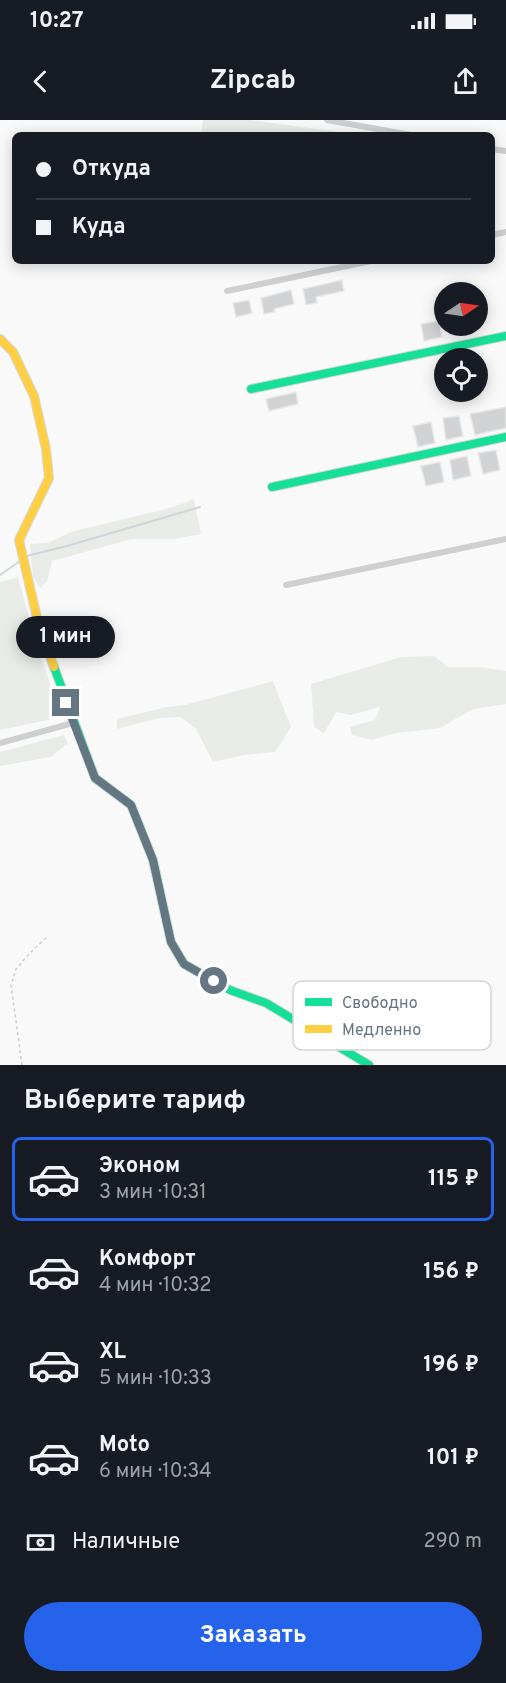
<!DOCTYPE html>
<html lang="ru">
<meta charset="utf-8">
<style>
:root{--surface:#171b24;--page:#20242c;--text:#f1f3f6;--muted:#9ea1a6;--line:#363941;--accent:#2563eb}
body{margin:0;font-family:Overpass,sans-serif;background:var(--page);color:var(--text);height:100vh;display:flex;flex-direction:column;font-size:22px;white-space:nowrap}
*{box-sizing:border-box;margin:0}
p{font-size:20px;color:var(--muted)}
.icon{flex:none;width:33px;height:33px;fill:none;stroke:currentColor;stroke-width:2;stroke-linecap:round;stroke-linejoin:round}
.map{position:relative;height:945px;overflow:hidden}
.panel{display:flex;flex-direction:column;background:var(--surface);flex:1}
.panel>*{flex:none}
.guide{position:absolute;left:12px;top:12px;width:483px;height:132px;border-radius:9px;box-shadow:0 3px 15px #0003;display:grid;align-content:center;height:132px;padding:0 24px;background:var(--surface)}
.needle{width:39px;rotate:77deg}
.fabs{position:absolute;left:434px;top:162px;display:grid;gap:12px}
.fabs a{display:grid;place-items:center;width:54px;height:54px;border-radius:50%;background:var(--surface);box-shadow:0 3px 15px #0003;font-size:30px}
.end{position:absolute;width:27px;height:27px;margin:-14px;border:8px solid #657683;background:#fff;box-shadow:0 0 0 3px #fff}
.from{border-radius:50%}
.bubble{position:absolute;height:42px;border-radius:21px;background:var(--surface);box-shadow:0 3px 15px #0003;font-size:20px;font-weight:700;line-height:42px;text-align:center}
.guide b{display:flex;align-items:center;gap:21px;height:57px;font-size:22px}
.guide b+b{border-top:2px solid var(--line)}
.guide i{width:15px;height:15px;background:var(--text)}
ul{padding:0;list-style:none}
li{display:flex;align-items:center;gap:18px;height:84px;margin:0 12px 9px;padding:0 12px;border:3px solid transparent;border-radius:9px}
li div{flex:1}
li b{display:block;font-size:22px}
li em{font-style:normal;font-weight:700}
li.current{border-color:var(--accent)}
li>.icon{width:54px;height:54px;stroke-width:1.5}
h2{padding:0 24px;font-size:27px;line-height:72px}
.pay{display:flex;align-items:center;gap:15px;height:66px;padding:0 24px;font-size:22px}
.pay p{margin-inline-start:auto}
.action{display:flex;gap:12px;margin-top:auto;padding:12px 24px}
.action a{flex:1;height:69px;border-radius:36px;background:var(--accent);color:#fff;font-size:24px;font-weight:700;line-height:69px;text-align:center}
.status{display:flex;justify-content:space-between;align-items:center;height:42px;padding:0 30px;background:var(--surface);direction:ltr}
.status svg{height:16px;fill:currentColor}
header{display:flex;justify-content:space-between;align-items:center;height:78px;padding:0 24px;background:var(--surface);font-size:27px;font-weight:700}
.map>svg:first-child{display:block}
.green{fill:#e8ebe6}
.lines{fill:none;stroke-linecap:round;stroke-linejoin:round}
.stream{stroke:#ced6d9;stroke-width:2}
.building{fill:#d0d2d3;stroke:#e8e8e8;stroke-width:1.5}
.fast-casing{stroke:#d5d6d7;stroke-width:10}
.slow-casing{stroke:#d5d6d7;stroke-width:10}
.path{stroke:#cbcccd;stroke-width:1.5;stroke-dasharray:3 3;stroke-linecap:butt}
.street{stroke:#cecfd0;stroke-width:6}
.fast{stroke:#16e098;stroke-width:8}
.slow{stroke:#ffcf43;stroke-width:8}
.route{stroke:#657683;stroke-width:8}
.key{fill:#fff;stroke:#d1d6da;stroke-width:1.5}
.key-label{font-size:16px;fill:#657683}
</style>
<div class="status"><b>10:27</b><svg viewBox="0 0 49 12"><path d="M0 12V9h3v3zM5 12V6h3v6zM10 12V3h3v9zM15 12V0h3v12zM26 1h20v11H26zM47 4h2v5h-2z"/></svg></div>
<header><svg class="icon" aria-label="back" viewBox="0 0 24 24"><path d="M15 5l-7 7 7 7"/></svg>Zipcab<svg class="icon" aria-label="share" viewBox="0 0 24 24"><path d="M12 15V3M7 8l5-5 5 5M5 13v7h14v-7"/></svg></header>
<div class="map">
<svg width="506" height="945" viewBox="0 0 506 945">
<rect width="100%" height="100%" fill="#f9f9f9"/>
<g class="green">
<path d="M203,0H250L361,15H201Z"/>
<path d="M194,379L201,414L173,419H132L52,441L47,461L40,468L33,457L30,424L47,423L74,411L174,387Z"/>
<path d="M18,457L37,527L62,597L0,610V462Z"/>
<path d="M434,536L448,547H480L506,551V584L473,589L440,608L395,613L372,620L352,615L350,607L375,600L380,587L351,595L336,592L324,613L314,607L311,564L401,537Z"/>
<path d="M273,561L291,607L275,632L244,635L213,642L196,609L181,597L160,598L117,609V599L167,587L185,585Z"/>
<path d="M64,615L68,623L51,637L0,646V632Z"/>
</g>
<g class="lines">
<g class="stream">
<path d="M27,436L67,426L200,387"/>
<path d="M0,455L20,441"/>
</g>
</g>
<g class="building">
<path d="M342,160L344,171L316,177L317,183L306,185L303,169Z"/>
<path d="M291,170L294,184L274,189L275,192L264,194L261,178Z"/>
<path d="M249,180L252,193L236,197L233,183Z"/>
<path d="M439,201L442,217L424,221L421,204Z"/>
<path d="M296,272L298,284L269,291L266,279Z"/>
<path d="M506,287V308L475,315L470,294Z"/>
<path d="M459,296L463,316L446,320L443,298Z"/>
<path d="M431,302L435,323L418,327L413,306Z"/>
<path d="M496,330L500,350L483,354L478,333Z"/>
<path d="M467,336L471,356L453,360L450,340Z"/>
<path d="M440,342L444,362L426,366L421,346Z"/>
</g>
<g class="lines">
<g class="fast-casing">
<g id="fast">
<path d="M251,269L506,216"/>
<path d="M272,367L506,317"/>
<path d="M54,547L95,658L131,685L153,740L171,822L184,844L230,870L266,883L369,945"/>
</g>
</g>
<g class="slow-casing">
<path id="slow" d="M0,219L13,232L34,276L46,329L49,358L19,420L38,502L54,547"/>
</g>
<path class="path" d="M22,945L11,865L16,849L30,833L48,816"/>
<g class="street">
<path d="M327,0L411,15"/>
<path d="M492,29L506,31"/>
<path d="M492,115L506,112"/>
<path d="M227,171L371,141"/>
<path d="M286,465L506,419"/>
<path d="M0,623L73,603"/>
</g>
<use href="#fast" class="fast"/>
<use href="#slow" class="slow"/>
</g>
<g class="lines">
<path class="route" d="M66,583L95,658L131,685L153,740L171,822L184,844L214,861"/>
</g>
<rect x="293" y="861" width="198" height="69" rx="9" class="key"/>
<rect x="305" y="878" width="27" height="8" fill="#16e098"/>
<rect x="305" y="905" width="27" height="8" fill="#ffcf43"/>
<g class="key-label">
<text x="342" y="888">Свободно</text>
<text x="342" y="915">Медленно</text>
</g>
</svg>
<div class="fabs">
<a><svg class="needle" viewBox="-14 -14 28 28"><path d="M0-13l5 13h-10z" fill="#e53935"/><path d="M0 13l5-13h-10z" fill="#9ea1a6"/></svg></a>
<a><svg class="icon" aria-label="locate" viewBox="0 0 24 24"><circle cx="12" cy="12" r="6"/><path d="M12 2v4M12 18v4M2 12h4M18 12h4"/></svg></a>
</div>
<i class="end from" style="left:214px;top:861px"></i>
<i class="end" style="left:66px;top:583px"></i>
<div class="bubble" style="left:16px;top:496px;width:99px">1 мин</div>
<div class="guide">
<b><i class="from"></i>Откуда</b>
<b><i></i>Куда</b>
</div>
</div>
<section class="panel">
<h2>Выберите тариф</h2>
<ul>
<li class="current"><svg class="icon" aria-label="car" viewBox="0 0 24 24"><path d="M5 17H2v-5l4-1 3-4h7l3 4 3 1v5h-3M9 17h6M6 11h13"/><circle cx="7" cy="17" r="2"/><circle cx="17" cy="17" r="2"/></svg><div><b>Эконом</b><p>3 мин · 10:31</p></div><em>115 ₽</em></li>
<li><svg class="icon" aria-label="car" viewBox="0 0 24 24"><path d="M5 17H2v-5l4-1 3-4h7l3 4 3 1v5h-3M9 17h6M6 11h13"/><circle cx="7" cy="17" r="2"/><circle cx="17" cy="17" r="2"/></svg><div><b>Комфорт</b><p>4 мин · 10:32</p></div><em>156 ₽</em></li>
<li><svg class="icon" aria-label="car" viewBox="0 0 24 24"><path d="M5 17H2v-5l4-1 3-4h7l3 4 3 1v5h-3M9 17h6M6 11h13"/><circle cx="7" cy="17" r="2"/><circle cx="17" cy="17" r="2"/></svg><div><b>XL</b><p>5 мин · 10:33</p></div><em>196 ₽</em></li>
<li><svg class="icon" aria-label="car" viewBox="0 0 24 24"><path d="M5 17H2v-5l4-1 3-4h7l3 4 3 1v5h-3M9 17h6M6 11h13"/><circle cx="7" cy="17" r="2"/><circle cx="17" cy="17" r="2"/></svg><div><b>Moto</b><p>6 мин · 10:34</p></div><em>101 ₽</em></li>
</ul>
<div class="pay"><svg class="icon" aria-label="cash" viewBox="0 0 24 24"><path d="M3 7h18v10H3z"/><circle cx="12" cy="12" r="2"/></svg>Наличные<p>290 m</p></div>
<div class="action"><a>Заказать</a></div>
</section>
